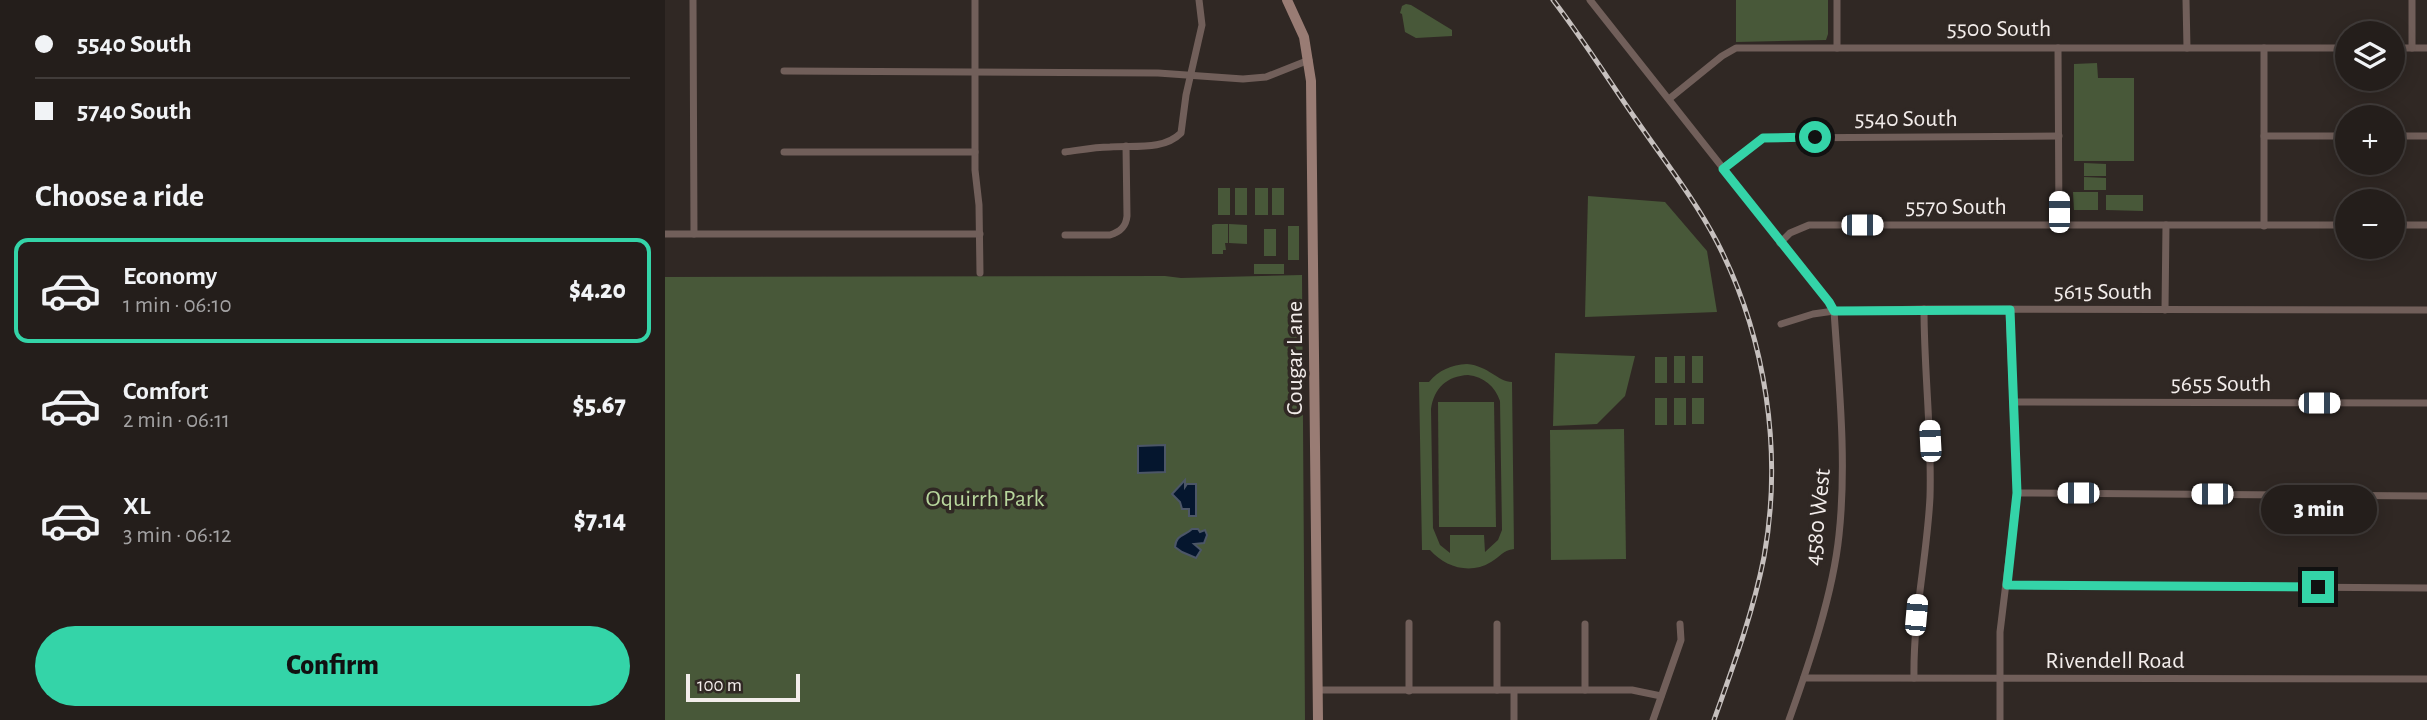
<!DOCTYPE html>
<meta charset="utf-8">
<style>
:root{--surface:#241e1b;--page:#2c2724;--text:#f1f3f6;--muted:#a3a2a3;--line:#413c3a;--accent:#34d4a8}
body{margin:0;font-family:"Alegreya Sans",sans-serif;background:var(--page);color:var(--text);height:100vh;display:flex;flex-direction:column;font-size:26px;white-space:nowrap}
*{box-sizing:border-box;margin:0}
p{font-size:23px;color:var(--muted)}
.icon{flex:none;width:38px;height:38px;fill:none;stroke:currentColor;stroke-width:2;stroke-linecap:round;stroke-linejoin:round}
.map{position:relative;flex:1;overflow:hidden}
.drawer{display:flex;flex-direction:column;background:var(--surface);width:665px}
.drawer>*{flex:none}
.guide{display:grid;align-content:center;height:154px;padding:0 35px;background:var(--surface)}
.buttons{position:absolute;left:1670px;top:21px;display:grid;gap:14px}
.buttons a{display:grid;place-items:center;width:70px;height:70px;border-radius:50%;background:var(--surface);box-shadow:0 4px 18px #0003,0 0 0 2px var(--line);font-size:35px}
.scale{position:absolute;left:21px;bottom:18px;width:114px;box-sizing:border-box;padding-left:7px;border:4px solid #f3edeb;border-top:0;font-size:19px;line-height:24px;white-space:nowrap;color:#f3edeb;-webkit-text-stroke:5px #302824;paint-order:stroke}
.end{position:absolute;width:32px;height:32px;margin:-16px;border:9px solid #34d4a8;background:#111;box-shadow:0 0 0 4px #111}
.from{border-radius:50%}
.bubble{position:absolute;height:49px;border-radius:24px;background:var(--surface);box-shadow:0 4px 18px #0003,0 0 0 2px var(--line);font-size:23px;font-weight:800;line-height:49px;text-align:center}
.car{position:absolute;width:21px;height:42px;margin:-21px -10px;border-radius:9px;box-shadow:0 0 5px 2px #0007;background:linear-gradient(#fff 24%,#345 0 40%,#fff 0 76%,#345 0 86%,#fff 0)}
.guide b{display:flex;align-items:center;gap:24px;height:66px;font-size:26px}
.guide b+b{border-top:2px solid var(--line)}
.guide i{width:18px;height:18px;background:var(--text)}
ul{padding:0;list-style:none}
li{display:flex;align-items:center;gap:21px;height:105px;margin:0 14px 10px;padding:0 21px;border:4px solid transparent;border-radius:14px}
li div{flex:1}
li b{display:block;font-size:26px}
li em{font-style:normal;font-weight:800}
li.active{border-color:var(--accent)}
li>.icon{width:63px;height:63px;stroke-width:1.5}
h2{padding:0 35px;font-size:32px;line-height:84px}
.button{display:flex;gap:14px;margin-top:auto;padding:14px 35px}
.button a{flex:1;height:80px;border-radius:42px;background:var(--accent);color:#111;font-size:28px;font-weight:800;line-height:80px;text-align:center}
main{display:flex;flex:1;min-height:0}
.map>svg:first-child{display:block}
.green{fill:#485839;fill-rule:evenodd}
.water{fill:#05162e;stroke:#4c5667;stroke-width:2}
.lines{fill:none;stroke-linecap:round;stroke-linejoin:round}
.minor{stroke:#715f5a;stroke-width:7}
.secondary{stroke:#997c74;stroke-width:10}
.rail-casing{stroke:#c6c0be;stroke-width:5}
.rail{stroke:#302824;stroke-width:2.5;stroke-dasharray:8;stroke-linecap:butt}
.route{stroke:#34d4a8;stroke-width:9}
.labels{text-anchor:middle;stroke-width:7;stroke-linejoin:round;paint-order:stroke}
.street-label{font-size:24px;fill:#f3edeb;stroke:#302824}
.park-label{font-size:24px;fill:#b8d79d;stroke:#302824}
</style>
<main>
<section class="drawer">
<div class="guide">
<b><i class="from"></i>5540 South</b>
<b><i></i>5740 South</b>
</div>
<h2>Choose a ride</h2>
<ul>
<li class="active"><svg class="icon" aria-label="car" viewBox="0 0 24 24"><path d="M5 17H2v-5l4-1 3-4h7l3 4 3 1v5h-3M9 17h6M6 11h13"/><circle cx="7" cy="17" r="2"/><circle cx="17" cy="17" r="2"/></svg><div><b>Economy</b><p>1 min · 06:10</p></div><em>$4.20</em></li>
<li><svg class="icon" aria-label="car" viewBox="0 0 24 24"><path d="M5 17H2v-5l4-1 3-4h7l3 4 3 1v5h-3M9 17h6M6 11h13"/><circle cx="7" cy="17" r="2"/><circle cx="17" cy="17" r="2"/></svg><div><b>Comfort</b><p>2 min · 06:11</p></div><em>$5.67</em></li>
<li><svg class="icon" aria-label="car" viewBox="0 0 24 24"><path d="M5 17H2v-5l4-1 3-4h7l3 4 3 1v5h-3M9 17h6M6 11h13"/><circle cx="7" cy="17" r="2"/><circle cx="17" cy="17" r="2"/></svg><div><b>XL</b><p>3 min · 06:12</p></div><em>$7.14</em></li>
</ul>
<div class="button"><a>Confirm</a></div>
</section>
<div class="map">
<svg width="1762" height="720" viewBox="0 0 1762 720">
<rect width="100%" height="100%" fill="#302824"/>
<g class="green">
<path d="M1071,0H1163V34L1161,40L1071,42Z"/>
<path d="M741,4L746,5L787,30V36L751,38L740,32L737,14L735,13L737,6Z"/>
<path d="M1432,63L1433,78H1469V161H1409V64Z"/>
<path d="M1419,163L1441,164V176H1419Z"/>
<path d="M1419,177L1441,178V190H1419Z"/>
<rect x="553" y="188" width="12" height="27"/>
<rect x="570" y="188" width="12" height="27"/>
<rect x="590" y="188" width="13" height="27"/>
<rect x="607" y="188" width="12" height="27"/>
<path d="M1408,192H1433V210H1409Z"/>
<path d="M1441,195H1478V211L1441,210Z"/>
<path d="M923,196L1000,202L1042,251L1052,312L920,317Z"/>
<path d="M550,224H563V243H560L561,250H558V254H547V225Z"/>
<path d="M564,224L582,225V244L564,243Z"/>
<rect x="623" y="226" width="11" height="34"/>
<rect x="599" y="229" width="12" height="27"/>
<rect x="589" y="264" width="30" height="10"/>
<path d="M637,275L640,720H0V277L500,276L516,278Z"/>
<path d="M890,353L970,356L960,396L932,424L888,426Z"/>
<path d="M1020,356V383H1009V356Z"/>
<path d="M1038,356V383H1027V356Z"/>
<rect x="990" y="357" width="12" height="26"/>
<path d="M802,364C824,366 833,382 847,382L849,549C838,550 835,557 826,562C805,575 780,567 765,550H757L754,382H764C774,370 786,365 802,364ZM803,375C819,377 830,386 835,401L837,530L833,540L820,552L819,535H785V553L775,545L768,528L766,409C769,388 782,376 803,375Z"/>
<rect x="990" y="398" width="12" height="27"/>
<rect x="1009" y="398" width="12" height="27"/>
<rect x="1027" y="398" width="12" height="26"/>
<path d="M773,402H829L831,527H774Z"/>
<path d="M959,429L961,559L886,560L885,430Z"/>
</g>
<g class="water">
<path d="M500,445V472L473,473V446Z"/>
<path d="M520,480V487L522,484H531V516H524V509H517L515,502L507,494Z"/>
<path d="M527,529H533L535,532L540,530L542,535L539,543L529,544L536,550L531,558L517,552L510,547C511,534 520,536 527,529Z"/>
</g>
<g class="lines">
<g class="minor">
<path d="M28,0L29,234"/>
<path d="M310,0V170L314,205L315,273"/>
<path d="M925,0L1164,302L1169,311C1174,385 1182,461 1174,535C1168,594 1144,664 1124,720"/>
<path d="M1172,0V48"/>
<path d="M1521,0L1522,48"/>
<path d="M1393,48L1394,225"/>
<path d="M1599,48V226"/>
<path d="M1727,48H1762"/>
<path d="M1747,48V0"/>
<path d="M119,71L493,73L578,79L601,77L644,60"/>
<path d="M1004,99L1057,56L1071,48H1682"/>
<path d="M1599,136H1682"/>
<path d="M1727,136H1762"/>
<path d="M119,152H310"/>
<path d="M400,152C415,150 430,147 445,147C468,145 498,151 516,133L521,95L537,25L534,0"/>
<path d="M1058,168L1098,138L1394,136"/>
<path d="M1727,225H1762"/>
<path d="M0,234H315"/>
<path d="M400,235H445C455,232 461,227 462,216L461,146"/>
<path d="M1115,243L1125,233L1144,225H1682"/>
<path d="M1500,310L1501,225"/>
<path d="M1116,324L1148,314L1169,311L1259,309L1762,310"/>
<path d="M1349,402L1762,403"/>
<path d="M1352,493L1762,496"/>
<path d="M1342,585L1762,588"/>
<path d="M744,623V691"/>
<path d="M832,624V690"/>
<path d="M1139,678L1762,679"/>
<path d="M1249,678C1248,615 1262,558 1265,497C1267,434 1259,372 1259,309"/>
<path d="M653,690H967L996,696"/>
<path d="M920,690V624"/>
<path d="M849,691V720"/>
<path d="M988,720L1016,640L1015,624"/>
<path d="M1335,720V632L1352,493L1344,310"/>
</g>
<path class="secondary" d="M622,0L639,37L646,81L653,720"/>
<g class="rail-casing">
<path id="rail" d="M888,0C917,38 943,79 970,118C998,159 1029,198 1052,242C1101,337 1118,452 1099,557C1088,613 1068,667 1049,720"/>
</g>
<use href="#rail" class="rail"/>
</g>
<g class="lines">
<path class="route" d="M1150,137L1098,138L1058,169L1164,302L1169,311L1345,310L1352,493L1342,585L1653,587"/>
</g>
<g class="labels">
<g class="street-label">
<text x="1334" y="36">5500 South</text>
<text x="1241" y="126">5540 South</text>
<text x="1291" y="214">5570 South</text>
<text x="1438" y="299">5615 South</text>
<text transform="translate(629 358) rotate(-90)" y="8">Cougar Lane</text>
<text x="1556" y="391">5655 South</text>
<text transform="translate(1152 517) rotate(-84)" y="8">4580 West</text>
<text x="1450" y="668">Rivendell Road</text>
</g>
<g class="park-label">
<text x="320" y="506">Oquirrh Park</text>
</g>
</g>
</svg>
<div class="buttons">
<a><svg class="icon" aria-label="layers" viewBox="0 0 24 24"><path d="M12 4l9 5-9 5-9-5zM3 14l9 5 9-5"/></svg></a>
<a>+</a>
<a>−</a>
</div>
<div class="scale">100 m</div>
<i class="end from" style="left:1150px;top:137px"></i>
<i class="end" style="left:1653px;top:587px"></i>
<div class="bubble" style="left:1596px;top:485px;width:116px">3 min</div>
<i class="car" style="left:1394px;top:212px;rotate:0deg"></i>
<i class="car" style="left:1197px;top:225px;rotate:90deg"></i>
<i class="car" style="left:1654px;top:403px;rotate:90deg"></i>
<i class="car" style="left:1265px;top:441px;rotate:357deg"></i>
<i class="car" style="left:1413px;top:493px;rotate:270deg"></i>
<i class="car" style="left:1547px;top:494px;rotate:270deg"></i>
<i class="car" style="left:1251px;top:615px;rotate:5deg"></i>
</div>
</main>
